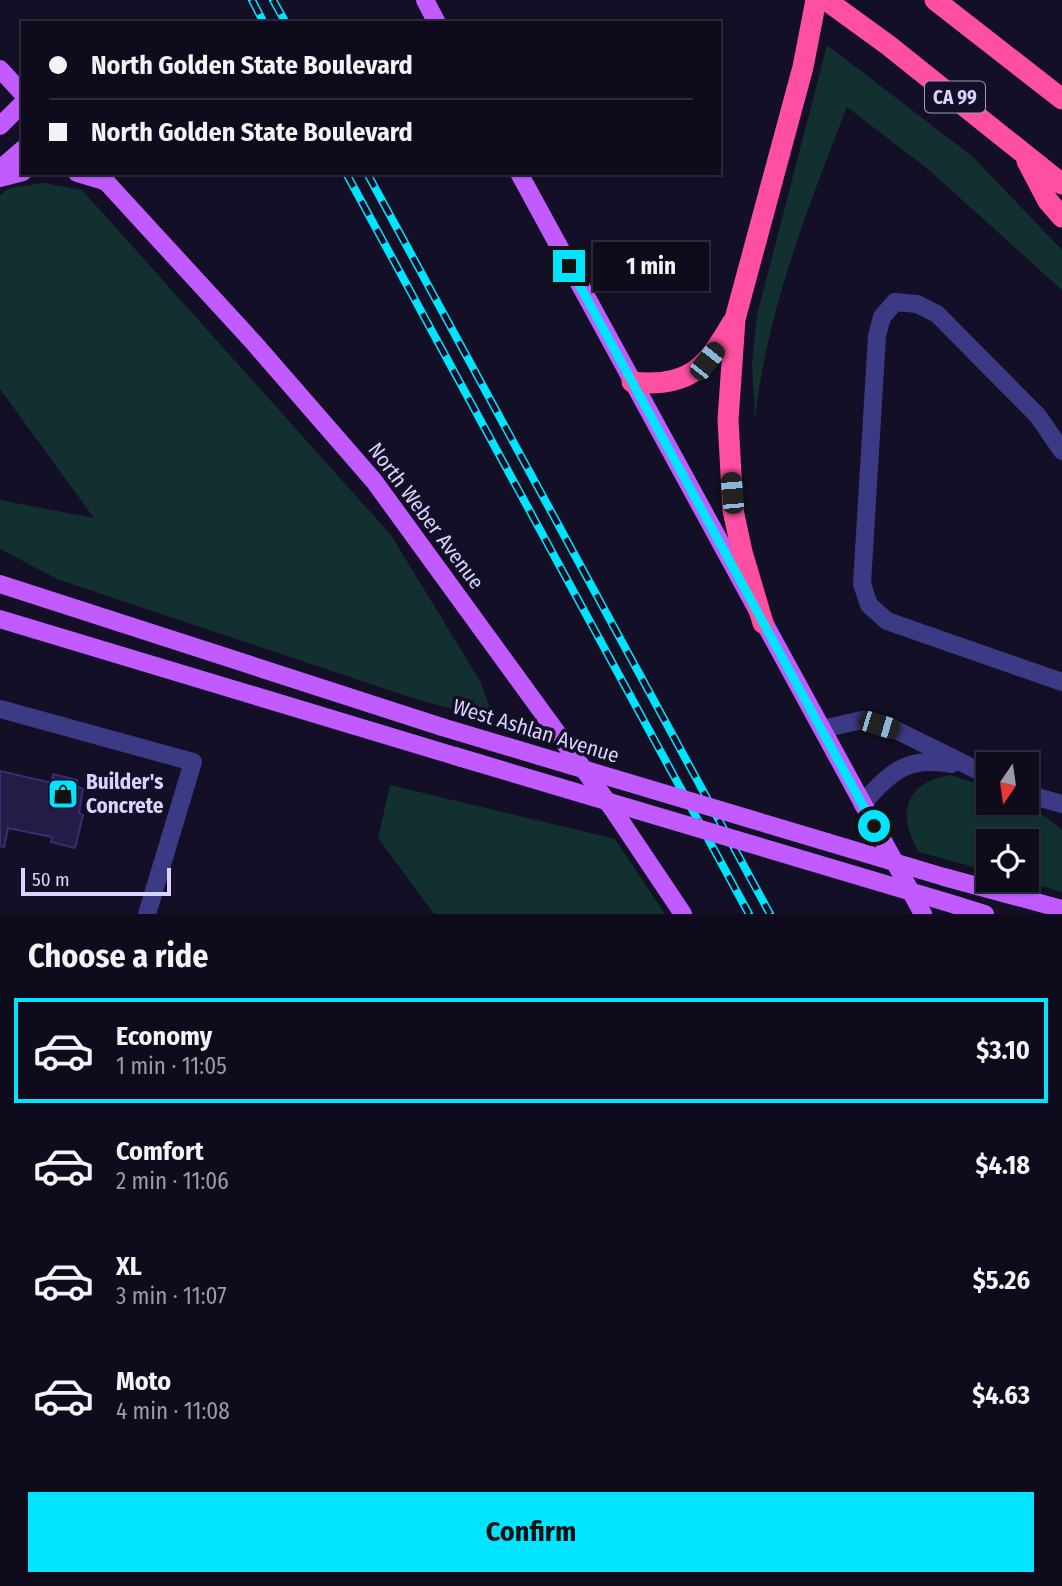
<!DOCTYPE html>
<meta charset="utf-8">
<style>
:root{--surface:#0e0b1c;--page:#1c1929;--text:#f1f3f6;--muted:#9b9ba3;--line:#2e2b3b;--accent:#00e5ff}
body{margin:0;font-family:"Fira Sans Condensed",sans-serif;background:var(--page);color:var(--text);height:100vh;display:flex;flex-direction:column;font-size:26px;white-space:nowrap}
*{box-sizing:border-box;margin:0}
p{font-size:23px;color:var(--muted)}
.icon{flex:none;width:38px;height:38px;fill:none;stroke:currentColor;stroke-width:2;stroke-linecap:round;stroke-linejoin:round}
.map{position:relative;height:914px;overflow:hidden}
.details{display:flex;flex-direction:column;background:var(--surface);flex:1}
.details>*{flex:none}
.banner{position:absolute;left:21px;top:21px;width:700px;height:154px;border-radius:0px;box-shadow:0 2px 5px #0004,0 0 0 2px var(--line);display:grid;align-content:center;height:154px;padding:0 28px;background:var(--surface)}
.needle{width:46px;rotate:193deg}
.controls{position:absolute;left:976px;top:752px;display:grid;gap:14px}
.controls a{display:grid;place-items:center;width:63px;height:63px;border-radius:0px;background:var(--surface);box-shadow:0 2px 5px #0004,0 0 0 2px var(--line);font-size:35px}
.scale{position:absolute;left:21px;bottom:18px;width:150px;box-sizing:border-box;padding-left:7px;border:4px solid #d9d4ff;border-top:0;font-size:19px;line-height:24px;white-space:nowrap;color:#d9d4ff;-webkit-text-stroke:5px #130f26;paint-order:stroke}
.end{position:absolute;width:32px;height:32px;margin:-16px;border:9px solid #00e5ff;background:#111;box-shadow:0 0 0 4px #111}
.from{border-radius:50%}
.bubble{position:absolute;height:49px;border-radius:0px;background:var(--surface);box-shadow:0 2px 5px #0004,0 0 0 2px var(--line);font-size:23px;font-weight:700;line-height:49px;text-align:center}
.car{position:absolute;width:21px;height:42px;margin:-21px -10px;border-radius:9px;box-shadow:0 0 5px 2px #0007;background:linear-gradient(#222 24%,#8ab4d8 0 40%,#222 0 76%,#8ab4d8 0 86%,#222 0)}
.banner b{display:flex;align-items:center;gap:24px;height:66px;font-size:26px}
.banner b+b{border-top:2px solid var(--line)}
.banner i{width:18px;height:18px;background:var(--text)}
ul{padding:0;list-style:none}
li{display:flex;align-items:center;gap:21px;height:105px;margin:0 14px 10px;padding:0 14px;border:4px solid transparent;border-radius:0px}
li div{flex:1}
li b{display:block;font-size:26px}
li em{font-style:normal;font-weight:700}
li.current{border-color:var(--accent)}
li>.icon{width:63px;height:63px;stroke-width:1.5}
h2{padding:0 28px;font-size:32px;line-height:84px}
.primary-button{display:flex;gap:14px;margin-top:auto;padding:14px 28px}
.primary-button a{flex:1;height:80px;border-radius:0px;background:var(--accent);color:#111;font-size:28px;font-weight:700;line-height:80px;text-align:center}
.map>svg:first-child{display:block}
.green{fill:#12302f}
.building{fill:#241b47;stroke:#3b2d73;stroke-width:2}
.lines{fill:none;stroke-linecap:round;stroke-linejoin:round}
.minor{stroke:#3d3a85;stroke-width:18}
.major{stroke:#c25bff;stroke-width:18}
.highway{stroke:#ff4fa3;stroke-width:21}
.rail-casing{stroke:#00e5ff;stroke-width:8}
.rail{stroke:#130f26;stroke-width:5;stroke-dasharray:16;stroke-linecap:butt}
.major-bridge{stroke:#c25bff;stroke-width:18}
.route{stroke:#00e5ff;stroke-width:9}
.labels{text-anchor:middle;stroke-width:7;stroke-linejoin:round;paint-order:stroke}
.shield{fill:#130f26;stroke:#9e99be;stroke-width:2}
.shield-label{font-size:19px;font-weight:bold;fill:#d9d4ff}
.street-label{font-size:21px;fill:#d9d4ff;stroke:#130f26}
.poi-label{font-size:21px;font-weight:bold;fill:#d9d4ff;stroke:#130f26;text-anchor:start}
</style>
<div class="map">
<svg width="1062" height="914" viewBox="0 0 1062 914">
<rect width="100%" height="100%" fill="#130f26"/>
<g class="green">
<path d="M827,45L972,156L1062,250V290L929,170L847,107C808,207 767,311 755,419L752,362L757,315Z"/>
<path d="M43,183L82,190L391,535L480,681L495,721L409,697L57,579L0,549V500L94,518L0,389V195L10,188Z"/>
<path d="M951,775L989,788V803C1024,803 1035,806 1062,830V892L1020,880H1027V842H989V871L919,852C896,814 905,782 951,775Z"/>
<path d="M390,785L615,839L665,914H434L378,838Z"/>
</g>
<path class="building" d="M0,771L52,783L53,774L77,780L76,786L83,789L79,813L83,815L75,848L51,842L52,837L8,828L4,847L0,846Z"/>
<g class="lines">
<g class="minor">
<path d="M1062,451L1038,416L937,314L917,304L895,302L882,317L877,336L862,584L869,605L887,621L1062,682"/>
<path d="M0,709L193,762L147,914"/>
<path d="M822,729L862,720L896,730L989,776"/>
<path d="M1027,794L1062,804"/>
<path d="M862,804C891,772 906,756 951,764"/>
</g>
<g class="major">
<path d="M425,0L437,23"/>
<path d="M0,69L23,94"/>
<path d="M0,126L23,103"/>
<path d="M0,169L23,149"/>
<path d="M77,173L107,182"/>
<path d="M98,173L254,343L374,481L614,811L683,914"/>
<path d="M519,173L923,914"/>
<path d="M0,178L23,172"/>
<path d="M0,584L442,727"/>
<path d="M0,619L455,756"/>
<path d="M944,877L1062,909"/>
<path d="M959,906L985,914"/>
</g>
<g class="highway">
<path d="M826,0L888,45L1062,184"/>
<path d="M935,0L1062,99"/>
<path d="M1027,161L1048,201L1062,217"/>
<path d="M632,382C687,388 706,369 732,323"/>
<path d="M763,623L742,552L733,510L728,420L735,319L803,67L816,0"/>
</g>
<g class="rail-casing">
<g id="rail">
<path d="M252,0L264,23"/>
<path d="M273,0L286,23"/>
<path d="M346,173L749,914"/>
<path d="M367,173L770,914"/>
</g>
</g>
<use href="#rail" class="rail"/>
<g class="major-bridge">
<path d="M442,727L944,877"/>
<path d="M455,756L959,906"/>
</g>
</g>
<g class="lines">
<path class="route" d="M569,266L874,826"/>
</g>
<defs>
<g id="shop-square" transform="scale(1.575)"><rect x="-9" y="-9" width="18" height="18" rx="4" fill="#00e5ff" stroke="#130f26"/><path d="M-5-2.5h2.3a2.7 3.5 0 0 1 5.4 0H5L5.5 6h-11ZM-1.5-2.5h3a1.5 2.3 0 0 0-3 0Z" fill="#111"/></g>
</defs>
<g fill-rule="evenodd">
<use href="#shop-square" x="63" y="794"/>
</g>
<g class="labels">
<rect class="shield" x="925" y="81.5" width="60" height="31" rx="5"/>
<g class="shield-label">
<text x="955" y="104">CA 99</text>
</g>
<g class="street-label">
<text transform="translate(426 516) rotate(53)" y="7">North Weber Avenue</text>
<text transform="translate(536 731) rotate(17)" y="7">West Ashlan Avenue</text>
</g>
<g class="poi-label">
<text x="86" y="789">Builder's<tspan x="86" dy="24">Concrete</tspan></text>
</g>
</g>
</svg>
<div class="controls">
<a><svg class="needle" viewBox="-14 -14 28 28"><path d="M0-13l5 13h-10z" fill="#e53935"/><path d="M0 13l5-13h-10z" fill="#9b9ba3"/></svg></a>
<a><svg class="icon" aria-label="locate" viewBox="0 0 24 24"><circle cx="12" cy="12" r="6"/><path d="M12 2v4M12 18v4M2 12h4M18 12h4"/></svg></a>
</div>
<div class="scale">50 m</div>
<i class="end from" style="left:874px;top:826px"></i>
<i class="end" style="left:569px;top:266px"></i>
<div class="bubble" style="left:593px;top:242px;width:116px">1 min</div>
<i class="car" style="left:707px;top:361px;rotate:38deg"></i>
<i class="car" style="left:732px;top:493px;rotate:355deg"></i>
<i class="car" style="left:879px;top:725px;rotate:107deg"></i>
<div class="banner">
<b><i class="from"></i>North Golden State Boulevard</b>
<b><i></i>North Golden State Boulevard</b>
</div>
</div>
<section class="details">
<h2>Choose a ride</h2>
<ul>
<li class="current"><svg class="icon" aria-label="car" viewBox="0 0 24 24"><path d="M5 17H2v-5l4-1 3-4h7l3 4 3 1v5h-3M9 17h6M6 11h13"/><circle cx="7" cy="17" r="2"/><circle cx="17" cy="17" r="2"/></svg><div><b>Economy</b><p>1 min · 11:05</p></div><em>$3.10</em></li>
<li><svg class="icon" aria-label="car" viewBox="0 0 24 24"><path d="M5 17H2v-5l4-1 3-4h7l3 4 3 1v5h-3M9 17h6M6 11h13"/><circle cx="7" cy="17" r="2"/><circle cx="17" cy="17" r="2"/></svg><div><b>Comfort</b><p>2 min · 11:06</p></div><em>$4.18</em></li>
<li><svg class="icon" aria-label="car" viewBox="0 0 24 24"><path d="M5 17H2v-5l4-1 3-4h7l3 4 3 1v5h-3M9 17h6M6 11h13"/><circle cx="7" cy="17" r="2"/><circle cx="17" cy="17" r="2"/></svg><div><b>XL</b><p>3 min · 11:07</p></div><em>$5.26</em></li>
<li><svg class="icon" aria-label="car" viewBox="0 0 24 24"><path d="M5 17H2v-5l4-1 3-4h7l3 4 3 1v5h-3M9 17h6M6 11h13"/><circle cx="7" cy="17" r="2"/><circle cx="17" cy="17" r="2"/></svg><div><b>Moto</b><p>4 min · 11:08</p></div><em>$4.63</em></li>
</ul>
<div class="primary-button"><a>Confirm</a></div>
</section>
